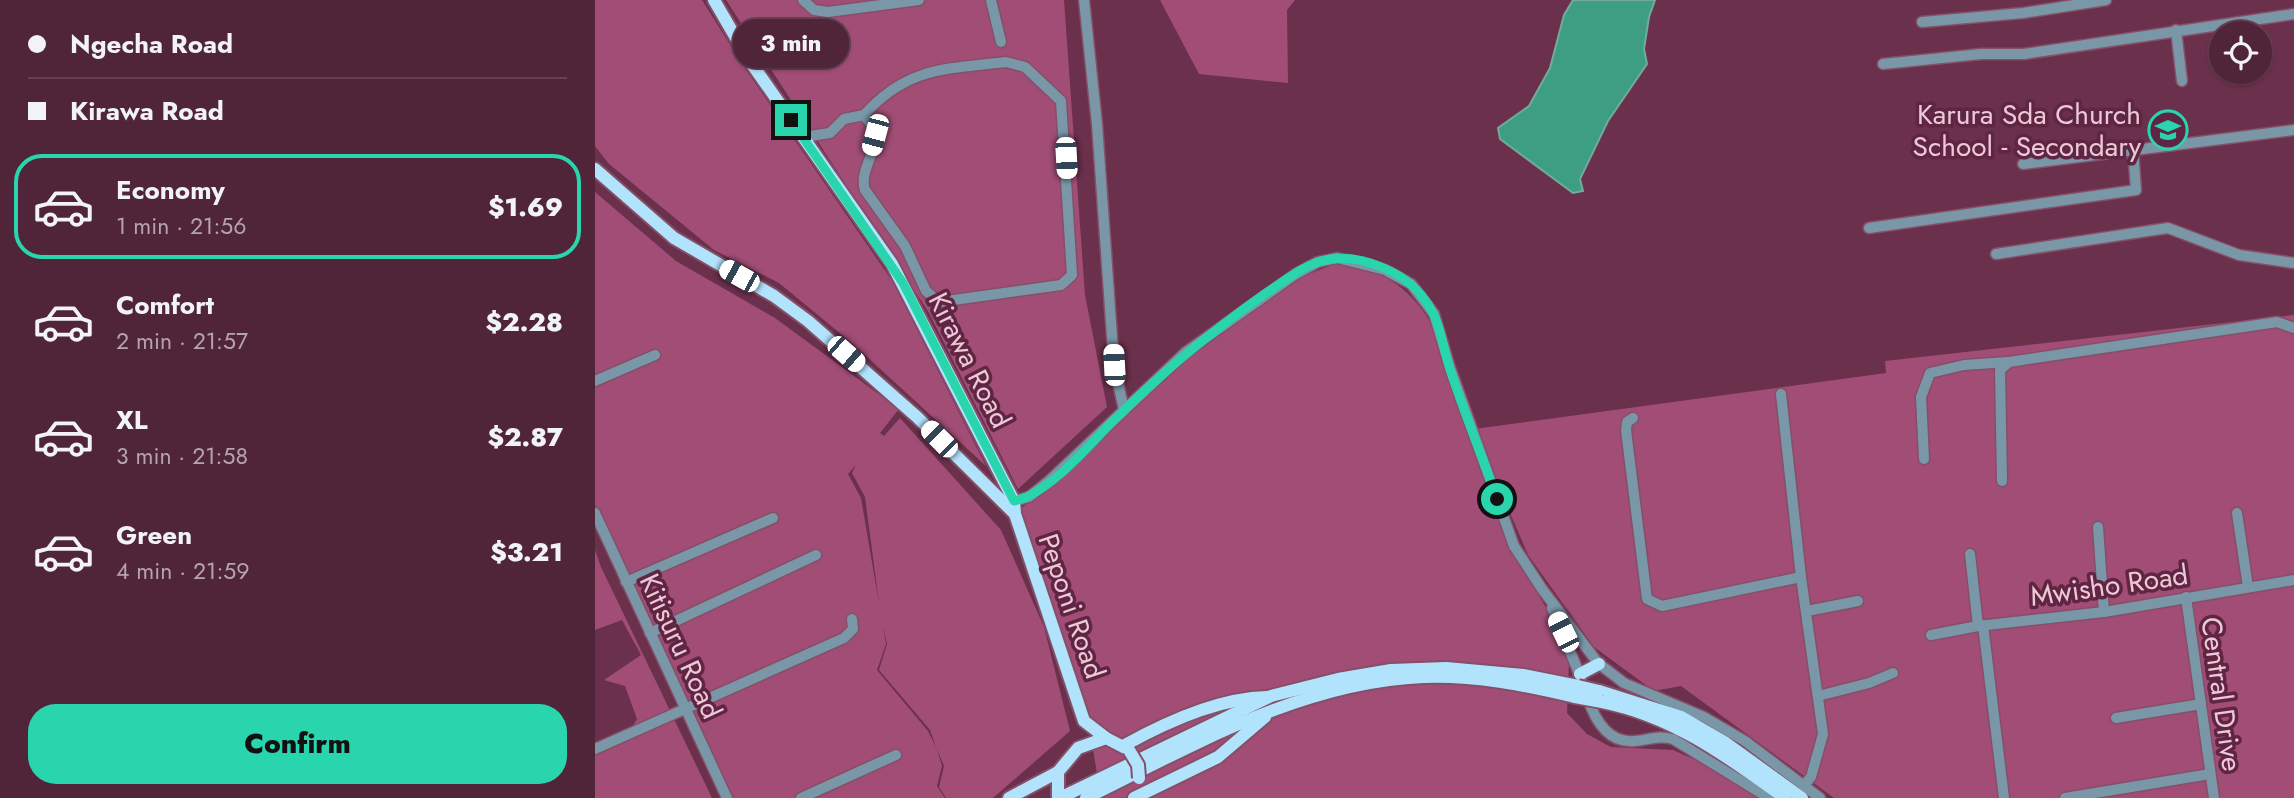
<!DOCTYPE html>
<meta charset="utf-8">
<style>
:root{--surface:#502439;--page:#562c41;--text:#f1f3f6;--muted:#b4a4ae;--line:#674153;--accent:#28d5ad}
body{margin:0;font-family:Jost,sans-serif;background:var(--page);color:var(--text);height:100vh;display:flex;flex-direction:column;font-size:26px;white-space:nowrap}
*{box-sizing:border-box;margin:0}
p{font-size:23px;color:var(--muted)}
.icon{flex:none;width:38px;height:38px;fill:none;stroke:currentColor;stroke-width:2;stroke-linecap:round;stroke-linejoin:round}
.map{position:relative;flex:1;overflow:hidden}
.side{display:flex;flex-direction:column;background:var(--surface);width:595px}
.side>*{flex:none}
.guide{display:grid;align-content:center;height:154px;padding:0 28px;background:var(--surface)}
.tools{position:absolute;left:1614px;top:21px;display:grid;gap:14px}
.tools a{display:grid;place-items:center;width:63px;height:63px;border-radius:50%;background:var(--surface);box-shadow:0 2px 5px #0004,0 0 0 2px var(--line);font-size:35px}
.end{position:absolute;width:32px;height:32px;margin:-16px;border:9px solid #28d5ad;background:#111;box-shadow:0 0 0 4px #111}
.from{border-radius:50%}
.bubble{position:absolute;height:49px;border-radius:24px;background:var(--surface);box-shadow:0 2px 5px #0004,0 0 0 2px var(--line);font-size:23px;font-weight:800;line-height:49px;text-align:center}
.car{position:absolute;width:21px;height:42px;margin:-21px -10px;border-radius:9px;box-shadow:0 0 5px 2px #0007;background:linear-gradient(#fff 24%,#345 0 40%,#fff 0 76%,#345 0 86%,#fff 0)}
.guide b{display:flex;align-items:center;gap:24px;height:66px;font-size:26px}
.guide b+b{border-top:2px solid var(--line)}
.guide i{width:18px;height:18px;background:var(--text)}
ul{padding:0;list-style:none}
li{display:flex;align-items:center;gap:21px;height:105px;margin:0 14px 10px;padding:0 14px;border:4px solid transparent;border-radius:28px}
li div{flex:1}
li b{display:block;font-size:26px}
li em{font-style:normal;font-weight:800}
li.active{border-color:var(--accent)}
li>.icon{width:63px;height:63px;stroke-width:1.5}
.cta{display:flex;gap:14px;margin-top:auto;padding:14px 28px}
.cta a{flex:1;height:80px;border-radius:28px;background:var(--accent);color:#111;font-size:28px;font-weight:800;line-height:80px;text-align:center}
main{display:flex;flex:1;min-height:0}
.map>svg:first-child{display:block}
.green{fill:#a14d75;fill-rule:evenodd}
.water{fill:#3e9e84;stroke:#72ab9d;stroke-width:2}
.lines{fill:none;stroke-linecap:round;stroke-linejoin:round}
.minor-casing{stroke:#854f68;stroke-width:13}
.major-casing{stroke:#854f68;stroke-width:16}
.minor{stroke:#7997a7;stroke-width:10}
.major{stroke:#b2e3fd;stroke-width:12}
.major-bridge-casing{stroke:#854f68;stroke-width:16;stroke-linecap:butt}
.major-bridge{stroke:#b2e3fd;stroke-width:12}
.route{stroke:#28d5ad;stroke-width:9}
.labels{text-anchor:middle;stroke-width:7;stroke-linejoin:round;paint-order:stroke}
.poi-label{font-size:28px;fill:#edc9d7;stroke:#5f2542;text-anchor:end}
.street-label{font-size:28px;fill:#edc9d7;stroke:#5f2542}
</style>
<main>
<section class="side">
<div class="guide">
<b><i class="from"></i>Ngecha Road</b>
<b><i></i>Kirawa Road</b>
</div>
<ul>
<li class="active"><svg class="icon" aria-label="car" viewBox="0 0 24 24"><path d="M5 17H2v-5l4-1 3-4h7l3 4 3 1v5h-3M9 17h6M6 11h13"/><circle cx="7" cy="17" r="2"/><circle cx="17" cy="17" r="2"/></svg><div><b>Economy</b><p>1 min · 21:56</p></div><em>$1.69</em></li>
<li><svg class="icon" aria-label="car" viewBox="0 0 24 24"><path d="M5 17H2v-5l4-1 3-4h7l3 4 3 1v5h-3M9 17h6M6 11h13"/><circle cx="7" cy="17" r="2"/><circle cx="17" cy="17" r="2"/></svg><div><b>Comfort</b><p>2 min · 21:57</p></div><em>$2.28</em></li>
<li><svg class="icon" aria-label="car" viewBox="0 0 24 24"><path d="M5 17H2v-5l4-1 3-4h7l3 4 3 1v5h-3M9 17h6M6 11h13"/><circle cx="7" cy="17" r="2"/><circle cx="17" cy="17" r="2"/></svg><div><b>XL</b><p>3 min · 21:58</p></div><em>$2.87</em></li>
<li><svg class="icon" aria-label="car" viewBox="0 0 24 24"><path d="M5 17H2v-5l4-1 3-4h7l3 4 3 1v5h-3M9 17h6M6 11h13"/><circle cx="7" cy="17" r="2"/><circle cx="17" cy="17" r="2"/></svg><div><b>Green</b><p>4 min · 21:59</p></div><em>$3.21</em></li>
</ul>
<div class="cta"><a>Confirm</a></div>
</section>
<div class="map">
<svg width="1699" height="798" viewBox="0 0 1699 798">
<rect width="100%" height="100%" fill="#6b304c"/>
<g class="green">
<path d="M0,0H107L151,70L298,282L391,466L258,344L184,283L119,250L14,164L0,146Z"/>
<path d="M131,0H469L490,295L512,407L423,489L334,313Z"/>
<path d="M565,0H700L692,10L693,83L604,74Z"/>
<path d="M0,192L81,261L180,318L304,409L285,433L289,436L305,418L406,530L449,627L475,731L398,798H351L344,787L349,766L342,749L347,766L342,786L350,798H138L0,505ZM261,465L257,473L270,497L284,603L266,498L253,474ZM288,627L292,644L284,670L335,730L341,747L333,731L282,670L291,644Z"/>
<path d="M742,263C793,271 814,287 841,330L915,545L958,620L974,661L972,713L992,734L1016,747L1078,750L1119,768L1167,798H506L492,713L425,509L468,477L608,339L706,277Z"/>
<path d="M1699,315V798H1239L1086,686L1059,691L999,647L933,555L879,429L1291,373L1290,361Z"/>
<path d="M0,550L6,567L117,798H0V744L35,730L42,719L30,686L9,680L46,655L27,620L0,630Z"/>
</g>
<path class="water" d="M978,0H1060L1054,17L1049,49L1052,64L1013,121L985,179L988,191L978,193L905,139L903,128L934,106L955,68L969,15Z"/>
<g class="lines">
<g class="minor-casing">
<g id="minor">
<path d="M208,0L219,10L233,12L324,0"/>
<path d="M396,0L406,42"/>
<path d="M489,0L502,124L519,365L529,410"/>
<path d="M1327,22L1428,13L1511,0"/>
<path d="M1581,30L1587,81"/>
<path d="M411,62L430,67L466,101L477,275L466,285L344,302L331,291L310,246L270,190C263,170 286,148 279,129C277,124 272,120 269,115C312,67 350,69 411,62Z"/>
<path d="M1288,64L1386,54H1429L1699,14"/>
<path d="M208,137L235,133L249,119L269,115"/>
<path d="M1428,164L1699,130"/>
<path d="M1274,228L1541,190L1538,149"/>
<path d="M1401,254L1573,228L1644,255L1699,263"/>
<path d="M0,381L60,355"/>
<path d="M1186,394L1206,577L1228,734L1216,777L1209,785"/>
<path d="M1038,418L1032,422L1031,430L1052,599L1067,606L1206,577"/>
<path d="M1329,459L1326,397L1335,373L1369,365L1413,362"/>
<path d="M1407,481L1405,370L1414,362L1682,322L1699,328"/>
<path d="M419,501L434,497L454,481L591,352L701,274L723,262L742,258L790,270L816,284L839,314L855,368L919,546L947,589L1003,663L1029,683L1109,717L1150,741L1225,798"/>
<path d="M0,513L132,798"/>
<path d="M1642,513L1653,587"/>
<path d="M1503,527L1509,612"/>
<path d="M1375,554L1383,626"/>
<path d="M31,582L178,518"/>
<path d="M1591,597L1619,798"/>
<path d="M957,608L986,678"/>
<path d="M1212,611L1263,601"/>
<path d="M1388,625L1409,798"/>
<path d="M55,633L221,555"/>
<path d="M1336,635L1383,626L1509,612L1699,580"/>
<path d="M992,696C999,718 1012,744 1040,741C1054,740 1063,735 1078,739L1174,798"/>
<path d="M1223,696L1274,683L1298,673"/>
<path d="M1521,718L1606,704"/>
<path d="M0,749L249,638L258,629L257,619"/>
<path d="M206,798L301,755"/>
<path d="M1470,798L1615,774"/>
</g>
</g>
<g class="major-casing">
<g id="major">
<path d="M119,0L152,57L297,264L419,501L420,514L489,721L511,738"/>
<path d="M0,169L79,238L179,296L213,321L322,417L420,514"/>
<path d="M985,674L1004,664"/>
<path d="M1004,691L1086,717L1131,743L1207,798"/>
<path d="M1007,702C1078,716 1133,757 1190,798"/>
<path d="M528,746C571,722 623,698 672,697"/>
<path d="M414,798L463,772"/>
<path d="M463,798V772L483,748L511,738L534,750"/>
<path d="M465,798L676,696L743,679L796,670L851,668L928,675L983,686"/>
<path d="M491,798C597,746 707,682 828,677C880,675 930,685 980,697"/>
<path d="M539,798L623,757L670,717"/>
</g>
</g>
<use href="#minor" class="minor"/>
<use href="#major" class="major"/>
<g class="major-bridge-casing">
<g id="major-bridge">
<path d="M983,686L1004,691"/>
<path d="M980,697L1007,702"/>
<path d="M534,750L543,765L544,778"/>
</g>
</g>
<use href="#major-bridge" class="major-bridge"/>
</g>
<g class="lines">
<path class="route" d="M196,120L308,283L419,501C454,494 495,444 520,419C567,372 617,331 671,293C688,282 706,267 726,261C761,251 810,271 830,300C846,321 847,345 855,369C869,413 887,455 902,499"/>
</g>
<defs>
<g id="school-ring" transform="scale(2.0125)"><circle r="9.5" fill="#5f2542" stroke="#28d5ad" stroke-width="1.5"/><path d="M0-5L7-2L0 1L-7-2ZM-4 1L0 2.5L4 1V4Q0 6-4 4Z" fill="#28d5ad"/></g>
</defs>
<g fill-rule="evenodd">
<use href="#school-ring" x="1573" y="130"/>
</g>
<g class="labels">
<g class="poi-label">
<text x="1546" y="124">Karura Sda Church<tspan x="1546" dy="32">School - Secondary</tspan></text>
</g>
<g class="street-label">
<text transform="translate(375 360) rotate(63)" y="10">Kirawa Road</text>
<text transform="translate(1514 585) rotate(-8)" y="10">Mwisho Road</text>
<text transform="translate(477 606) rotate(71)" y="10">Peponi Road</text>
<text transform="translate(86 646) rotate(65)" y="10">Kitisuru Road</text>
<text transform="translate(1627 694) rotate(82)" y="10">Central Drive</text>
</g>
</g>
</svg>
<div class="tools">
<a><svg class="icon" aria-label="locate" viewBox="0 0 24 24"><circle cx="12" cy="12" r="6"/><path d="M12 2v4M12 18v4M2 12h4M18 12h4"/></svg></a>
</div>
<i class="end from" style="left:902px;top:499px"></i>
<i class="end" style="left:196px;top:120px"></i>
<div class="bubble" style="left:138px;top:19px;width:116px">3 min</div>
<i class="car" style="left:280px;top:135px;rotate:195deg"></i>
<i class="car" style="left:471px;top:158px;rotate:177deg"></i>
<i class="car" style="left:144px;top:276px;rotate:299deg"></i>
<i class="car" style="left:251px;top:354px;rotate:131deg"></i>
<i class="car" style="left:519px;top:365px;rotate:357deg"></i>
<i class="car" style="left:344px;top:439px;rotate:315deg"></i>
<i class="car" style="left:968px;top:632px;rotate:334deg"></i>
</div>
</main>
